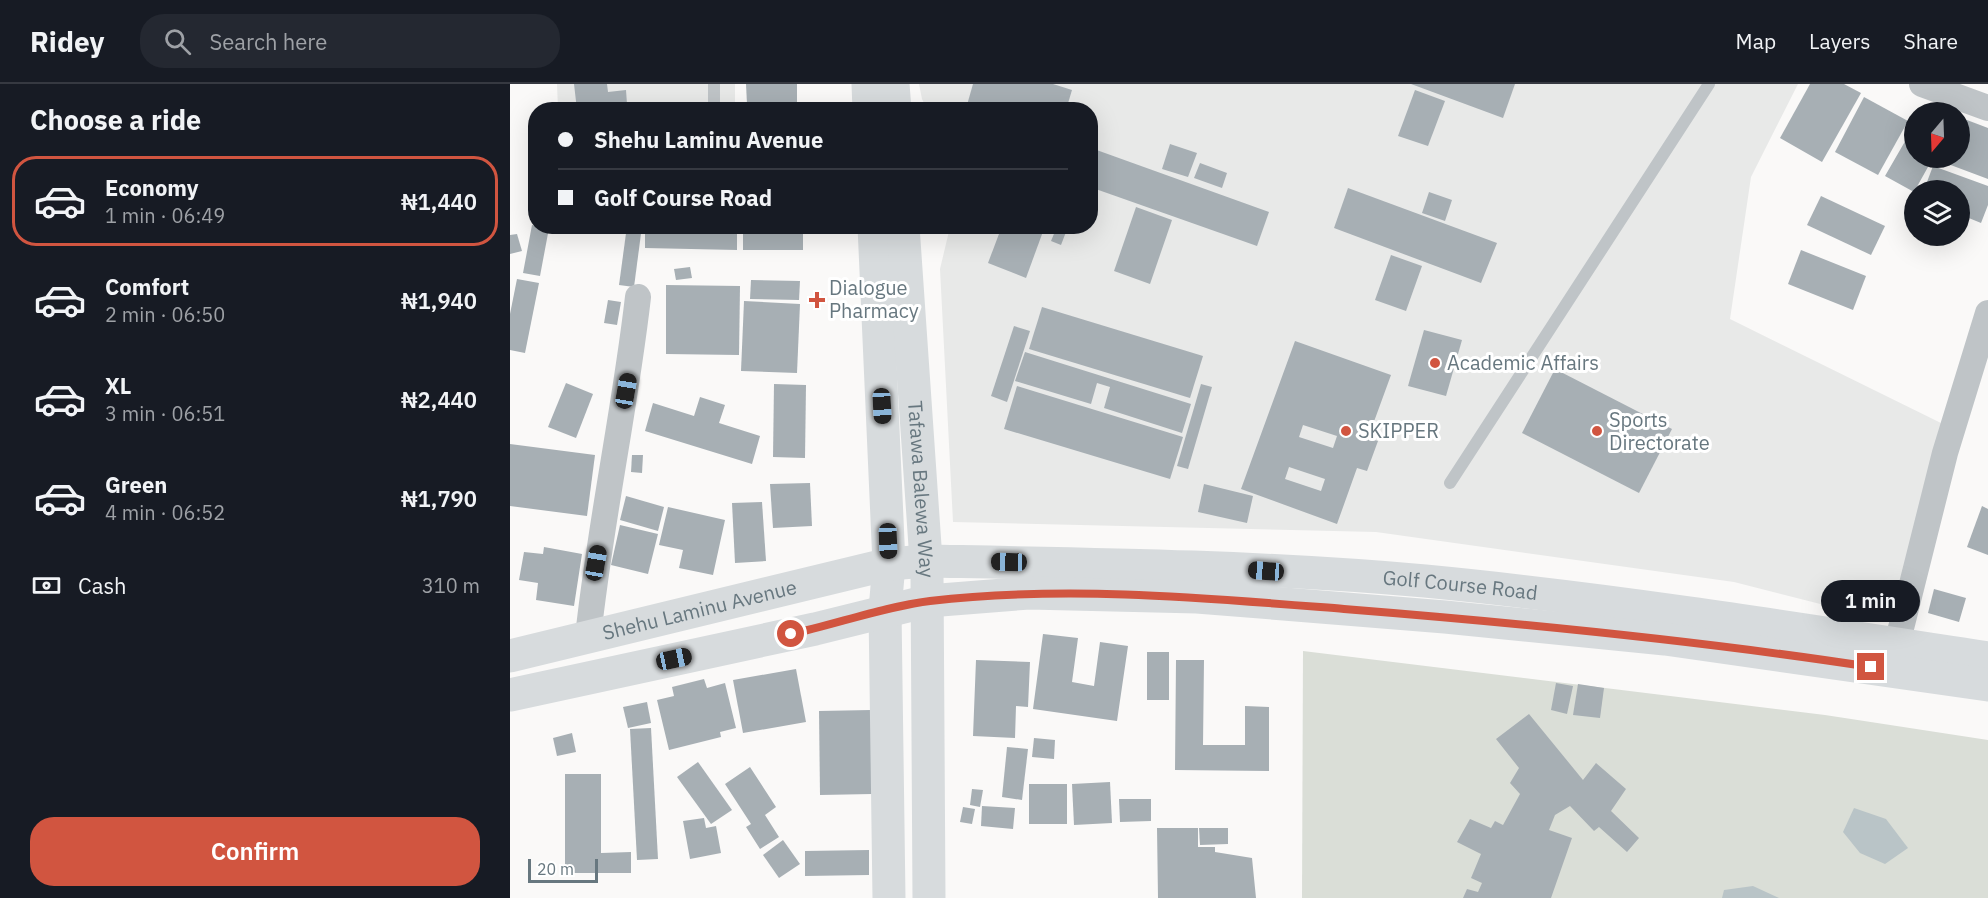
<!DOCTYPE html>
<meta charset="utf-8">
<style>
:root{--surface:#171b24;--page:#242831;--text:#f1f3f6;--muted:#9ea1a6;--line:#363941;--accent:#d15540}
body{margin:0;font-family:"IBM Plex Sans",sans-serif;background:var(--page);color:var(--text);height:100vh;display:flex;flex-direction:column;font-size:22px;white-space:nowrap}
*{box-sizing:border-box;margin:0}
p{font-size:20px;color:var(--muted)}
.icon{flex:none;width:33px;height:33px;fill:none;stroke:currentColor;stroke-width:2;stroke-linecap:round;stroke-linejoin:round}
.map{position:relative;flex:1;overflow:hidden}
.sheet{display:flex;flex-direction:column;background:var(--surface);width:510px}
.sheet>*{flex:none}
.hud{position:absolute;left:18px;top:18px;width:570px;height:132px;border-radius:24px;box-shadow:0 6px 24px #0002;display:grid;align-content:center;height:132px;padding:0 30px;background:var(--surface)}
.needle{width:39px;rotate:199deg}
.buttons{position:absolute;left:1394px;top:18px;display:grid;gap:12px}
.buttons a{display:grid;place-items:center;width:66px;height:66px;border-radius:50%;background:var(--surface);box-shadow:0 6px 24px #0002;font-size:30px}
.scale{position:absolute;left:18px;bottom:15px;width:70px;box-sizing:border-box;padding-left:6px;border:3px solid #67777f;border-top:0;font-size:16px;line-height:21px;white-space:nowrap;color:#67777f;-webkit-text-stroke:4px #fff;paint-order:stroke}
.end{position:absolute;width:27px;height:27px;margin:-14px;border:8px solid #d15540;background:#fff;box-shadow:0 0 0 3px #fff}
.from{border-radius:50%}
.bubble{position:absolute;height:42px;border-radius:21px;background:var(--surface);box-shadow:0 6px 24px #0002;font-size:20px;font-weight:600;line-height:42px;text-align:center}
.car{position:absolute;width:18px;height:36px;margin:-18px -9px;border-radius:8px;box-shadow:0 0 4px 2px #0007;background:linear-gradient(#222 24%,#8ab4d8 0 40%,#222 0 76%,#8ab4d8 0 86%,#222 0)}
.hud b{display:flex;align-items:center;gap:21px;height:57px;font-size:22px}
.hud b+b{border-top:2px solid var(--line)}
.hud i{width:15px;height:15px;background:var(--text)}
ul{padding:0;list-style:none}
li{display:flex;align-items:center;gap:18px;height:90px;margin:0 12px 9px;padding:0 18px;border:3px solid transparent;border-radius:24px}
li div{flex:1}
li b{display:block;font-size:22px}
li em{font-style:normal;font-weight:600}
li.on{border-color:var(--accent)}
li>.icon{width:54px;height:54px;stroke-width:1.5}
h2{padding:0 30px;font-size:27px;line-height:72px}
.pay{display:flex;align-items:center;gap:15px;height:66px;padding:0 30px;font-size:22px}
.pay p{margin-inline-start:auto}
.primary-button{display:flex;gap:12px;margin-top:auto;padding:12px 30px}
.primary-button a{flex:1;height:69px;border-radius:24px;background:var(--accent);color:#fff;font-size:24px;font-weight:600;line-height:69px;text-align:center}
header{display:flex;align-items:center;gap:36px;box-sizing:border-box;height:84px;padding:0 30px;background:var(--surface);border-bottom:2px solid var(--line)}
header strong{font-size:28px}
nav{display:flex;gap:33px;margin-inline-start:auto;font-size:21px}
.search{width:420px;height:54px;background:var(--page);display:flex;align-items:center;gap:15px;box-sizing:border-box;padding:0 21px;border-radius:24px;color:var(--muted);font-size:22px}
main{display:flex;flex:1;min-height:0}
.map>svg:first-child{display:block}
.built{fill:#e8e9e8}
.green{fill:#daded7}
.water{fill:#b9c4c7}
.building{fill:#a7afb4;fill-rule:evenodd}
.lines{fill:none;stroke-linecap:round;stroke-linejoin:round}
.lane{stroke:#bfc4c7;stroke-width:12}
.street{stroke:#bfc4c7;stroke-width:26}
.secondary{stroke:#d7dbdd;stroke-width:33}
.route{stroke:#d15540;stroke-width:8}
.poi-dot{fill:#d15540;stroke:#fff;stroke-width:2}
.labels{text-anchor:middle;stroke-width:6;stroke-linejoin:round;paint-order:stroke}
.poi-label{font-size:20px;fill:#67777f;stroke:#fff;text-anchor:start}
.street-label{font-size:20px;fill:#67777f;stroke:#fff}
</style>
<header>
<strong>Ridey</strong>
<div class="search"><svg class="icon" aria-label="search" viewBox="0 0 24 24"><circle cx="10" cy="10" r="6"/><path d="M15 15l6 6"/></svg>Search here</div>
<nav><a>Map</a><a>Layers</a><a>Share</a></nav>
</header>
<main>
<section class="sheet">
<h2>Choose a ride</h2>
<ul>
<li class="on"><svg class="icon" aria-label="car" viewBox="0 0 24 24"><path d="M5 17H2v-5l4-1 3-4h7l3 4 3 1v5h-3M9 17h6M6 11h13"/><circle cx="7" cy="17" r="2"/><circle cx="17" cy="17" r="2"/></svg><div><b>Economy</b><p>1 min · 06:49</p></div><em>₦1,440</em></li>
<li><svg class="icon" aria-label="car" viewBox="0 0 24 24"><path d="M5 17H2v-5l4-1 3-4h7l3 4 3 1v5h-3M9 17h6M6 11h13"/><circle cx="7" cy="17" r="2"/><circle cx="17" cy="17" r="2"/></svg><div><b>Comfort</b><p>2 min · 06:50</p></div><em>₦1,940</em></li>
<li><svg class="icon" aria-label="car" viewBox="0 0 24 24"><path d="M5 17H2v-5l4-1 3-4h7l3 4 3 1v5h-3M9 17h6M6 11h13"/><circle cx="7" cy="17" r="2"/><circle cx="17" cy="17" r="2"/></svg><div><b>XL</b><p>3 min · 06:51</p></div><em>₦2,440</em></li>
<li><svg class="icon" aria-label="car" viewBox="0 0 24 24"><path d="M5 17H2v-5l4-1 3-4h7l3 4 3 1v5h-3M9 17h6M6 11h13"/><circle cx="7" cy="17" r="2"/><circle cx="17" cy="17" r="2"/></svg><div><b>Green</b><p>4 min · 06:52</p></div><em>₦1,790</em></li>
</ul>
<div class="pay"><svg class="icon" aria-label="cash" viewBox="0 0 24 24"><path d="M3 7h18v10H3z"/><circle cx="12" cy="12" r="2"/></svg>Cash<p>310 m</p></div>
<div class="primary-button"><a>Confirm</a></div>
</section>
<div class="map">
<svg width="1478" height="814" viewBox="0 0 1478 814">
<rect width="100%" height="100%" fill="#faf9f8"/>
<g class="built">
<path d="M47,0H225V25H48Z"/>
<path d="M409,0H1288L1241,93L1220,235L1433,340L1385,539L1224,498L866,448L443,438L430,185L440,143L580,142V26L417,25L412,15Z"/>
</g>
<path class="green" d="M793,567L1315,631L1478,656V814H792Z"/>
<g class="water">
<path d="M1344,724L1376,735L1398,764L1375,780L1350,769L1333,748Z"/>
<path d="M1243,802L1269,814H1212L1214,806Z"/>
</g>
<g class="building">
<path d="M64,0H97L98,8L116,6L117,20L99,22L100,26H67Z"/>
<path d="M236,0H287V20H237Z"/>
<path d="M463,0H543L562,6L556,26H472L457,21Z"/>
<path d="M901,0H1005L993,34Z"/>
<path d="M1300,0H1334L1351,9L1312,78L1270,54Z"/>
<path d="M905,6L935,17L918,62L888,52Z"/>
<path d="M1354,13L1398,37L1368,91L1325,68Z"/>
<rect x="233" y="23" width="60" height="3"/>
<path d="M1449,33L1478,44V95L1430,77L1431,74H1449Z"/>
<path d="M1401,47L1404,49V74H1423L1404,108L1375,92Z"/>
<path d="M660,60L687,69L678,93L652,85Z"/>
<path d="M581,64L759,128L747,162L580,103Z"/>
<path d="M690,79L717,89L712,104L684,94Z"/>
<path d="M1423,82L1478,102V121L1471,139L1449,130V106H1414Z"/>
<path d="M838,104L987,159L971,199L824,144Z"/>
<path d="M919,108L942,116L935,137L912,129Z"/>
<path d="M1311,112L1375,142L1361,171L1297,141Z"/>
<path d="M626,123L662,136L640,200L604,187Z"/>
<path d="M22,141L39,144L30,192L13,189Z"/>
<path d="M117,142H132L124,203L109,201Z"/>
<path d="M135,142H227V166L135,164Z"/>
<rect x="233" y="142" width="60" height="24"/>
<path d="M492,142H535L516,194L478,179Z"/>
<path d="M546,145L556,148L551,161L541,157Z"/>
<path d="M7,150L12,167L0,170V151Z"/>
<path d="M1291,166L1356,192L1343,226L1278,200Z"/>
<path d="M881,171L912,182L896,227L865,216Z"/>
<path d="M180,183L182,194L166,196L164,185Z"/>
<path d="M7,195L29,199L15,269L0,266V230Z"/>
<path d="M241,196L290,197L289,216L240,215Z"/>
<path d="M156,201L230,202L229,271L156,270Z"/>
<path d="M98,216L111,218L107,241L94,239Z"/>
<path d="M234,217L290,220L287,289L231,287Z"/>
<path d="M532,223L693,272L680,314L519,265Z"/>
<path d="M504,242L520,247L497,318L481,312Z"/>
<path d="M914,246L952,256L936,312L898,302Z"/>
<path d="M785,257L881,291L858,354L868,357L857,387L847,384L827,440L731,405ZM793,341L827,352L823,364L789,353ZM779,383L815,395L811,407L775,395Z"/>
<path d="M515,268L681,320L672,349L594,324L600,303L587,299L581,320L505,297Z"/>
<path d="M1045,285L1162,345L1129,409L1012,349Z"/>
<path d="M56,299L83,310L66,354L38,343Z"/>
<path d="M264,300L296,301L295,374L263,373Z"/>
<path d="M691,300L702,303L678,385L667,382Z"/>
<path d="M507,302L673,353L660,395L494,345Z"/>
<path d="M190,313L215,321L209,339L250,352L242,380L135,347L143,319L184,332Z"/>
<path d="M0,360L85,371L77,432L0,422Z"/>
<path d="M122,371H133L132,389L121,388Z"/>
<path d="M300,399L302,442L263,444L260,400Z"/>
<path d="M694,400L743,412L737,439L688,428Z"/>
<path d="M116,412L154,423L148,447L110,436Z"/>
<path d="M252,418L256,477L225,479L222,419Z"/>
<path d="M1472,422L1478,425V471L1457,463Z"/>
<path d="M158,423L215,436L203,491L169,484L173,466L149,461Z"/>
<path d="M110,441L148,450L138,490L101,481Z"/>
<path d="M34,463L72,470L64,522L26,516L28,499L9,496L14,468L33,470Z"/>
<path d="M1424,505L1456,514L1449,538L1418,529Z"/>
<path d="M533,550L568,554L562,598L584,602L590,558L618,562L607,637L523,625Z"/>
<rect x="637" y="568" width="22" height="48"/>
<path d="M466,576L520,578L518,623L506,622L505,654L463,652Z"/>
<path d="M666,576H694L693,661H735V622L759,623V687L665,686Z"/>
<path d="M286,585L296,638L233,649L223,596Z"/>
<path d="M194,595L197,604L215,599L226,644L210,648L211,653L159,666L147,616L164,612L162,603Z"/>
<path d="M1046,599L1063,602L1057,630L1041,626Z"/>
<path d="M1068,600L1094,604L1090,634L1063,631Z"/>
<path d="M137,618L141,639L118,644L113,623Z"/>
<path d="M361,626L362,710L310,711L309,627Z"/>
<path d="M1019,630L1073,696L1086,679L1116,705L1101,727L1129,754L1117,768L1089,743L1084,747L1060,722L1045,731L1039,746L1062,754L1041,814H953L957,805L968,808L972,799L961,794L971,770L947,758L960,735L981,744L985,737L993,741L1010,710L1000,699L1009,684L986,655Z"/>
<path d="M141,644L148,775L127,776L120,645Z"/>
<path d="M62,649L66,668L47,672L43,654Z"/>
<path d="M524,654L545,656L544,675L522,673Z"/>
<path d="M497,663L518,665L512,716L492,713Z"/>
<path d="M188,678L222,726L201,740L167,693Z"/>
<path d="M240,683L266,723L255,731L269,753L250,765L236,743L241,740L215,700Z"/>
<path d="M55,690H91V769L121,768V789H55Z"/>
<path d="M600,698L602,739L564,741L562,700Z"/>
<rect x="519" y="700" width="38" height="40"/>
<path d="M462,705L473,706L470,723L460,721Z"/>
<path d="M609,715H641V737L610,738Z"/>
<path d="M472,722L505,724L503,745L471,742Z"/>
<path d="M453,723L465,725L462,740L450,738Z"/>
<path d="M194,734L196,744L206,742L211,769L180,775L173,737Z"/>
<path d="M647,744H688V763H705V768L742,774L746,814H648Z"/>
<path d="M689,744H718V760L690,761Z"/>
<path d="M273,756L290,780L269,794L253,771Z"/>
<path d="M359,766V791L295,792V767Z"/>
</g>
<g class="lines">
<g class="lane">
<path d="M204,0V26"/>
<path d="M940,399L1199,0"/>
</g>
<g class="street">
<path d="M1412,0L1478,24"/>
<path d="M78,553C90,439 115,327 128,213"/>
<path d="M1387,560L1435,369L1478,229"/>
</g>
<g class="secondary">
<path d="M358,0L359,26"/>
<path d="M383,0L385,26"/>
<path d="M364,142L379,480L375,526L379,814"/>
<path id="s1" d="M393,142L417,491L419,814"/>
<path id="s2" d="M0,572L379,480L416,477C583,480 749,482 915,497C1103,515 1291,545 1478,574"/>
<path d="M0,611L305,545L418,517L519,509L687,513L935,533L1155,555L1478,601"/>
</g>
</g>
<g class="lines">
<path class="route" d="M281,550C327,540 373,523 420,517C557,501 697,514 834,525C1010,539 1186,556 1361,583"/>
</g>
<g class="poi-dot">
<path d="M304 207h6v6h6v6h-6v6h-6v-6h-6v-6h6z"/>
<circle cx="925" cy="279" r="6"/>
<circle cx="836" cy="347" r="6"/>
<circle cx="1087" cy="347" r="6"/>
</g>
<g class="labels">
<g class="poi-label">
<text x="319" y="211">Dialogue<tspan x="319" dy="23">Pharmacy</tspan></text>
<text x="937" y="286">Academic Affairs</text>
<text x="1099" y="343">Sports<tspan x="1099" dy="23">Directorate</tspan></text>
<text x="848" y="354">SKIPPER</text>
</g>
<g class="street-label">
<text dy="7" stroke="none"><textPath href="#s1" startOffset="264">Tafawa Balewa Way</textPath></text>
<text dy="7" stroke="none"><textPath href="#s2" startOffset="962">Golf Course Road</textPath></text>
<text dy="7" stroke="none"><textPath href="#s2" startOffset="195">Shehu Laminu Avenue</textPath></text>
</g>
</g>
</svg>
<div class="buttons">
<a><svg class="needle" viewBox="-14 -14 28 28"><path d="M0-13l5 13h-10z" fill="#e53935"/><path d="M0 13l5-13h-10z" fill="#9ea1a6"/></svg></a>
<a><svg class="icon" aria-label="layers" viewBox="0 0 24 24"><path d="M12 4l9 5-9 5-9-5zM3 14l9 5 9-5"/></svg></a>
</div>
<div class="scale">20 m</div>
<i class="end from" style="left:281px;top:550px"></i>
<i class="end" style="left:1361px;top:583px"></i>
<div class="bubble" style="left:1311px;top:496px;width:99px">1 min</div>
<i class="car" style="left:116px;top:307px;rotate:10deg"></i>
<i class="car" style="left:372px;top:322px;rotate:177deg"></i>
<i class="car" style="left:378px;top:457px;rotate:178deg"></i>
<i class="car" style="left:499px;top:478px;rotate:271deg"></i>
<i class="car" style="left:86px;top:479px;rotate:10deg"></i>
<i class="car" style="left:756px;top:487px;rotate:274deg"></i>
<i class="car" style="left:164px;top:575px;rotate:78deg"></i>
<div class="hud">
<b><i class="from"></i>Shehu Laminu Avenue</b>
<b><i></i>Golf Course Road</b>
</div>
</div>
</main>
